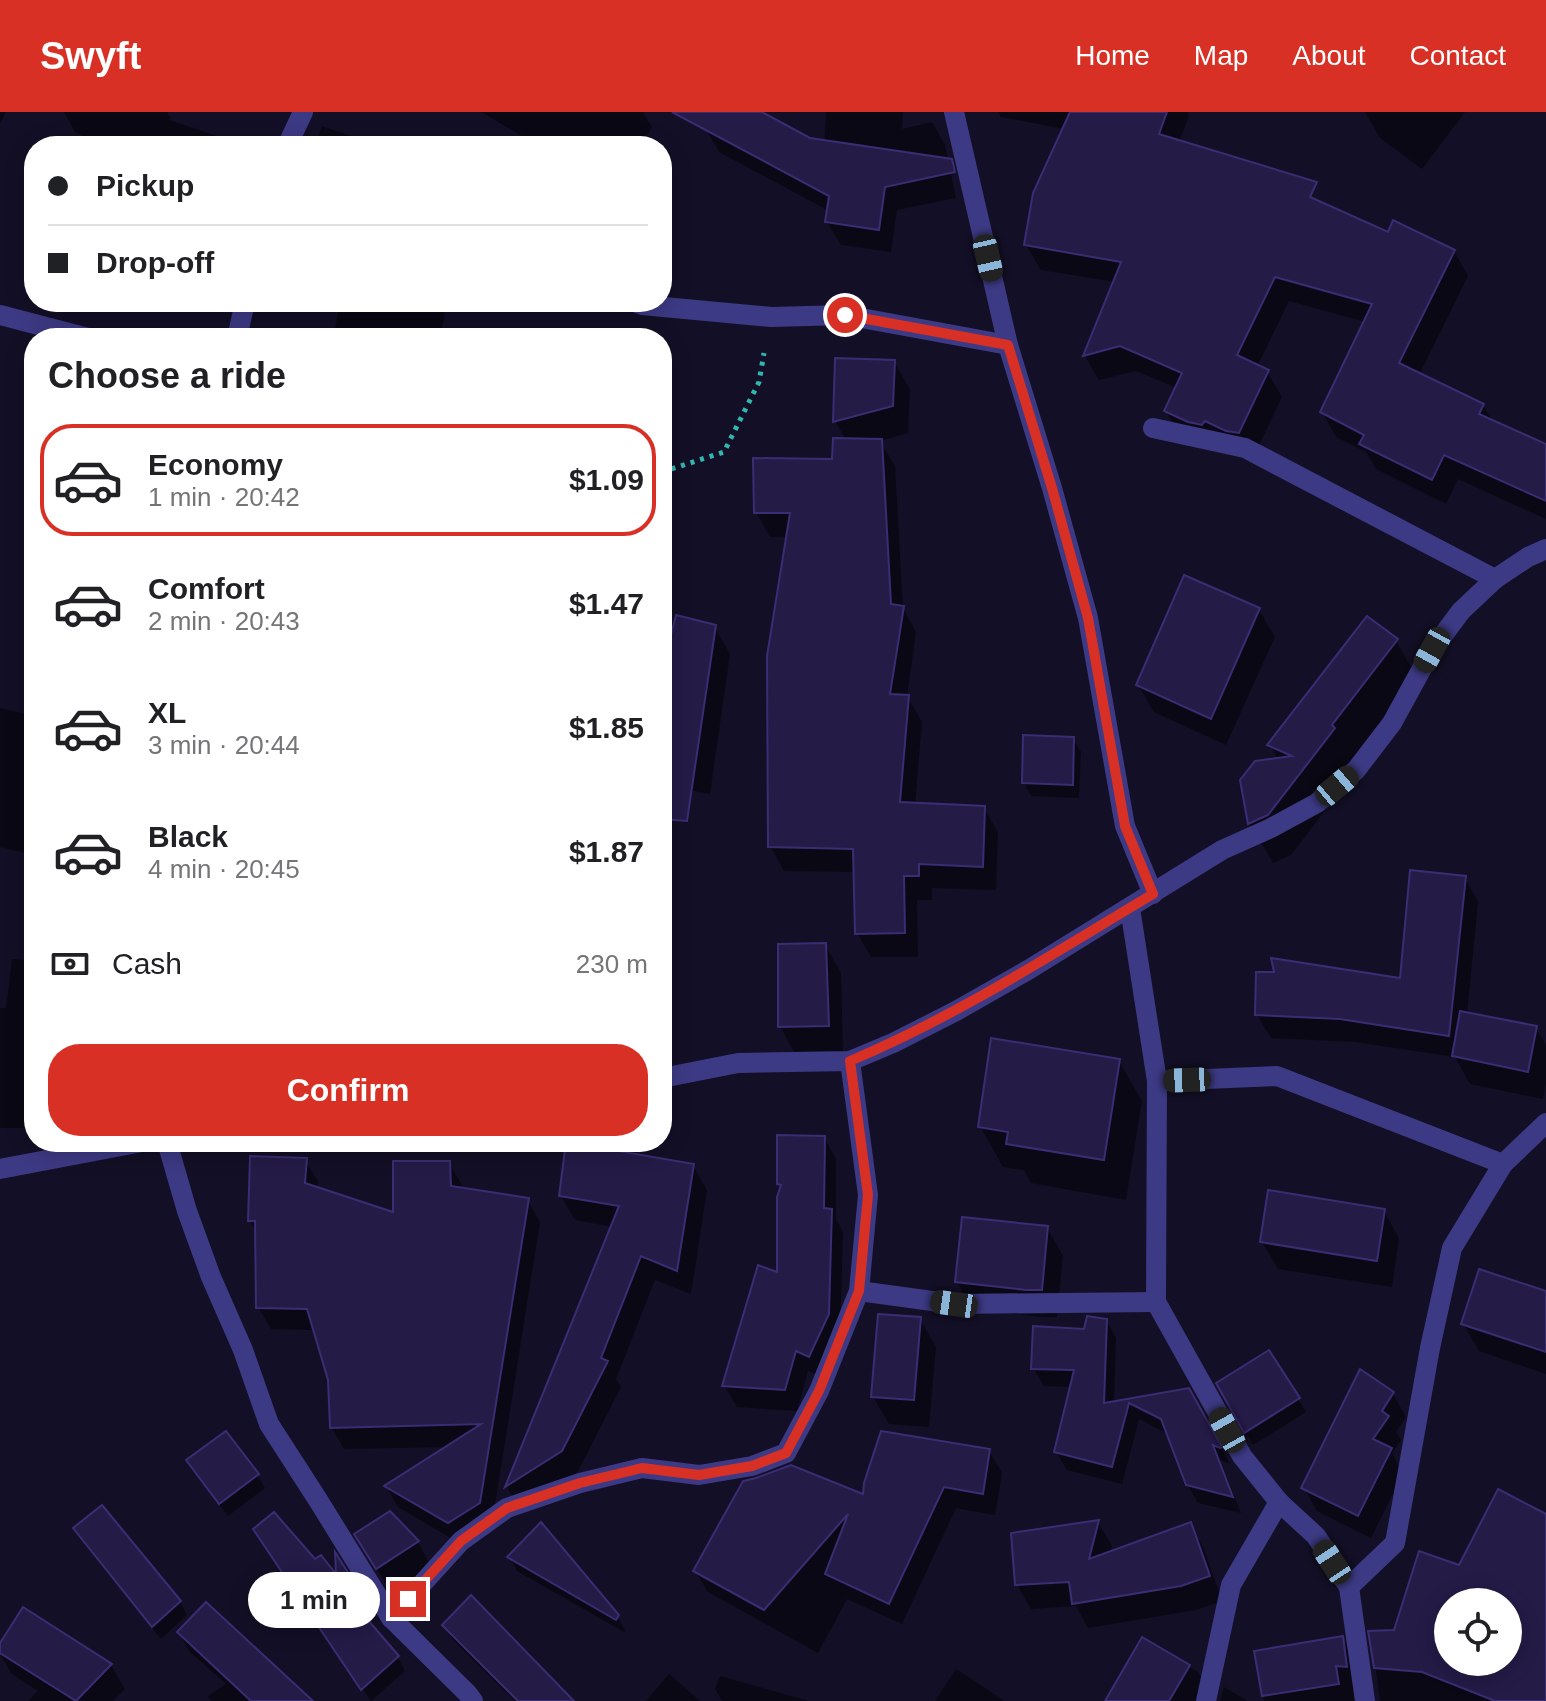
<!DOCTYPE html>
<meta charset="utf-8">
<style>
:root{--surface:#fff;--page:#f6f6f6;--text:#202124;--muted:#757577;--line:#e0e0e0;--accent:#d93025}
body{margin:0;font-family:Arial,sans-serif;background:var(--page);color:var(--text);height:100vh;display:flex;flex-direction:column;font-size:30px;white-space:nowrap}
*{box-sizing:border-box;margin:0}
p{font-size:26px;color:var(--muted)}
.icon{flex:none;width:44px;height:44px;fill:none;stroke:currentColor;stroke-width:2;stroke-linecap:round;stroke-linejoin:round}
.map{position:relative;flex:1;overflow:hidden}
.sheet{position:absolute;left:24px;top:216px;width:648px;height:824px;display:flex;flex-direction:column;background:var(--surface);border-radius:32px;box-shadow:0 4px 20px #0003}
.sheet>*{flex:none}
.banner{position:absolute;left:24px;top:24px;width:648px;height:176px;border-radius:32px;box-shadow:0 4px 20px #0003;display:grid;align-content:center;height:176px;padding:0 24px;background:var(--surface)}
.tools{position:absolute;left:1434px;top:1476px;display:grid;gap:16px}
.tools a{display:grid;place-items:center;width:88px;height:88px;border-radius:50%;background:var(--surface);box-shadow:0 4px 20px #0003;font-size:40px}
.end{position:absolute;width:36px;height:36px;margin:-18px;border:10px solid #d93025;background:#fff;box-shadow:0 0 0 4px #fff}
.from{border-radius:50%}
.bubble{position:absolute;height:56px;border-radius:28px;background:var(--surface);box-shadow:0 4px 20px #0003;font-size:26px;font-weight:600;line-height:56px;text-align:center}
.car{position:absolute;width:24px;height:48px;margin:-24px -12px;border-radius:10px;box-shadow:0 0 6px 2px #0007;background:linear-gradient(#222 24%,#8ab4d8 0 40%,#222 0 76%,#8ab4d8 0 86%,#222 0)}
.banner b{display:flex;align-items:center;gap:28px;height:76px;font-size:30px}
.banner b+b{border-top:2px solid var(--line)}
.banner i{width:20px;height:20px;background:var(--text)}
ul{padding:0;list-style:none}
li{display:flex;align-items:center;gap:24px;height:112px;margin:0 16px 12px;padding:0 8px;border:4px solid transparent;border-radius:32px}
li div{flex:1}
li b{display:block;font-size:30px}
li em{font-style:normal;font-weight:600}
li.active{border-color:var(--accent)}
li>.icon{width:72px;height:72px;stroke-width:1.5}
h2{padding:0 24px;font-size:36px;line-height:96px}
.pay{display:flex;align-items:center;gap:20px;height:88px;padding:0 24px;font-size:30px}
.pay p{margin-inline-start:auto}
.cta{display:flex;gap:16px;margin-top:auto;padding:16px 24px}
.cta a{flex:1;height:92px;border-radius:32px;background:var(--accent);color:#fff;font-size:32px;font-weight:600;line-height:92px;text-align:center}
header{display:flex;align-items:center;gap:48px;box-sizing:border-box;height:112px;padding:0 40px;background:var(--accent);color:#fff}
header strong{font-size:38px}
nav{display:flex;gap:44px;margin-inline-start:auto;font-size:28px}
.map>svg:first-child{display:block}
.shadow{fill:#0007;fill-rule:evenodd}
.building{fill:#241b47;stroke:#3b2d73;stroke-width:2;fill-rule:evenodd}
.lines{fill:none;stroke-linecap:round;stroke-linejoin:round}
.path{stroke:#2fb8b0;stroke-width:5;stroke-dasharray:4 6;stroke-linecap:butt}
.minor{stroke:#3d3a85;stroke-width:20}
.route{stroke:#d93025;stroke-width:10}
</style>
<header>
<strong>Swyft</strong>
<nav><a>Home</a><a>Map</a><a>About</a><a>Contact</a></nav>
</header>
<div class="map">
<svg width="1546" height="1589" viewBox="0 0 1546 1589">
<rect width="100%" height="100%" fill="#130f26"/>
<g class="shadow">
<path d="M0,0H6L0,12Z"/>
<path d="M64,0H167L171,6L169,8L228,28L232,34H102L75,20Z"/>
<path d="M481,0H643L652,15L641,34H539Z"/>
<path d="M715,0H757L824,35L826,0H903L902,17L932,10L945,33L956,86L897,98L891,140L841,133L827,110L829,99L719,40L706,17Z"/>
<path d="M998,0H1187L1189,4L1179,30L1279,81L1389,122L1454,139L1468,164L1419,263L1483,293L1493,311L1546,335V407L1458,367L1446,392L1376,357L1366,340L1336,325L1322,300L1366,210L1289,189L1257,255L1267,260L1282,285L1253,346L1180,324L1166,299L1177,276L1136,259L1099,268L1085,244L1115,170L1041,158L1026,133L1064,17L1001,5Z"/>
<path d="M1365,0H1465L1422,57L1380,26Z"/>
<path d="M322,14L380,34H315Z"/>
<path d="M340,190H447L440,226H336L334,223Z"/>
<path d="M894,250L910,278L908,321L880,329L895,354L903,496L916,520L907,584L922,610L915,693L984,696L998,720L996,778L932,776V788H917L918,845H871L857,821L856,760L784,759L770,734L788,425H770L756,400L834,349L846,328L835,309Z"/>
<path d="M1259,498L1275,525L1226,633L1154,600L1138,573Z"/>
<path d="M714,514L730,542L710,682L662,673V566Z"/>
<path d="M1396,529L1419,569L1357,657L1291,743L1273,751L1250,712L1242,668L1278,648L1270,633Z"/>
<path d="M0,596L34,604V743L0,735Z"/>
<path d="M1073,627L1081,640L1079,686L1031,684L1024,671Z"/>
<path d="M1465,766L1478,790L1467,902L1536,916L1546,933V971L1543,987L1470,972L1455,945L1355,930L1271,926L1257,903L1276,862L1402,868Z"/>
<path d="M825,833L841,861L843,941L795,942L780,914Z"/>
<path d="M12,847L34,849V943H32L29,1016H0V896H6Z"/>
<path d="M1119,949L1142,989L1126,1088L1031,1071L1024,1058L1003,1055L980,1014Z"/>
<path d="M824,1026L836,1047V1107L843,1120L840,1224L822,1265L808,1259L797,1299L737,1295L724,1273L779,1163L782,1076L779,1071Z"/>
<path d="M305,1048L318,1070L317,1077L395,1103L449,1051L462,1073V1078L527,1088L540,1110L492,1412L461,1432L398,1395L386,1374L449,1335L344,1337L332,1316L330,1268L315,1218L271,1217L258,1195L257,1122L250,1109Z"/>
<path d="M693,1054L707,1078L691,1182L655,1168L616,1267L621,1275L576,1363L521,1398L507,1375L613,1115L575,1108L561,1084Z"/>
<path d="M1383,1098L1399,1126L1392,1175L1278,1157L1262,1130Z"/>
<path d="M1047,1116L1063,1144L1057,1205H1042L973,1197L957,1170Z"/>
<path d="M1546,1181V1262L1479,1239L1463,1211Z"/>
<path d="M920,1207L936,1235L929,1315L889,1312L873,1285Z"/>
<path d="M1106,1208L1116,1226L1114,1291L1188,1278L1230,1352L1220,1348L1241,1401L1198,1391L1187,1372L1168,1322L1139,1307L1122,1372L1067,1358L1056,1340L1072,1275L1044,1274L1033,1256L1086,1219Z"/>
<path d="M1361,1260L1393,1282L1406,1305L1396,1320L1401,1328L1392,1341L1403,1361L1371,1426L1317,1399L1304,1376Z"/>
<path d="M1219,1271L1298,1287L1306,1300L1253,1333Z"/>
<path d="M989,1339L1002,1361L995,1403L956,1396L902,1512L847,1487L818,1541L708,1480L695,1459L865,1386Z"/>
<path d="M196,1362L257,1363L265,1376L228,1404Z"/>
<path d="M390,1402L418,1430L433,1458L393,1483L373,1450Z"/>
<path d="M1098,1410L1112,1434L1110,1442L1190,1412L1204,1437L1222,1489L1196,1498L1088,1516L1076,1494L1031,1497L1017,1473Z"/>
<path d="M76,1416L180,1490L187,1503L161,1527L84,1430Z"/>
<path d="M1546,1419V1589H1380L1371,1521L1395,1520L1460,1455ZM1448,1490H1508V1550H1448Z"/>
<path d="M263,1430L315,1450L338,1468L337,1447L360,1485L350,1491L398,1546L405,1559L371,1589Z"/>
<path d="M510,1445L617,1504L625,1518L624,1520L517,1459Z"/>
<path d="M24,1497L111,1553L125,1577L113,1589H28L38,1579L12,1562L0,1542V1535Z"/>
<path d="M445,1514L551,1589H515L452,1527Z"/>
<path d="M179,1521L310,1589H211L208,1584L226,1572L190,1540Z"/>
<path d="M1342,1526L1353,1546L1359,1589H1264L1256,1540Z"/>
<path d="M1143,1528L1198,1560L1210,1581L1208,1589H1107Z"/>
<path d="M956,1557L1005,1589H935Z"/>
<path d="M669,1562L700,1589H646Z"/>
<path d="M720,1564L809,1589H722L715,1577Z"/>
<path d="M1224,1575L1248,1589H1220Z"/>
</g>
<g class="building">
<path d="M672,0H762L810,26L952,47L955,60L885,75L879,118L825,110L829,84Z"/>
<path d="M1070,0H1167L1159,22L1317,70L1310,85L1388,120L1393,108L1455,138L1399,251L1484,292L1479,302L1546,332V389L1444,343L1432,368L1359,332L1364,323L1320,300L1372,192L1275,165L1237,243L1269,258L1239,321L1226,319L1205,309L1202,313L1188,310L1164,299L1182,261L1120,234L1083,244L1121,150L1024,133L1033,81Z"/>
<path d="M835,246L895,248L893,294L833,310Z"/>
<path d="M833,326L882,327L891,492L904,494L890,582L909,583L900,690L985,694L983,755L919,752V764H904L905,821L855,822L853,737L768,735L767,544L790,401H754L753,346L832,347Z"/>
<path d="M1184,463L1260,496L1211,607L1136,573Z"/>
<path d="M676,503L716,513L687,709L662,707V558Z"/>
<path d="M1367,504L1398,527L1332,613L1335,616L1268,703L1248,712L1240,668L1255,649L1292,644L1267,633Z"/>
<path d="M1023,623L1074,625L1073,673L1022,671Z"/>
<path d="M1410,758L1466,764L1449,924L1340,907L1255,903L1256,860H1274L1271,846L1400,866Z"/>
<path d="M826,831L829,914L778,915V832Z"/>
<path d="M1460,899L1537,914L1528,960L1452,944Z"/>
<path d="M991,926L1120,947L1104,1048L1006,1032L1008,1020L978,1015Z"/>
<path d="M777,1023L825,1024L824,1096L832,1097L829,1202L809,1245L796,1239L785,1278L722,1274L758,1153L777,1160V1085L781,1073L777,1072Z"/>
<path d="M566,1030L694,1052L677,1159L641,1144L601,1246L608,1249L562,1339L505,1375L619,1094L559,1084Z"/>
<path d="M250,1044L307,1046L305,1071L393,1100V1049H450L451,1074L529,1086L480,1391L448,1411L384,1374L481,1312L330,1316L328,1268L307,1197L256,1196L255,1109H248Z"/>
<path d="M1268,1078L1385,1097L1377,1149L1260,1130Z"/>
<path d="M962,1105L1048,1114L1042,1178H1026L955,1170Z"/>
<path d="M1479,1157L1546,1179V1240L1461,1212Z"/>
<path d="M878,1202L921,1205L914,1288L871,1285Z"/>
<path d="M1087,1204L1107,1207L1104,1291L1189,1276L1222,1335L1220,1336L1213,1333L1233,1385L1186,1373L1161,1307L1129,1291L1112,1355L1054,1340L1074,1258L1031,1257L1033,1214L1084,1217Z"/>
<path d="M1269,1238L1300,1286L1244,1321L1216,1271Z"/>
<path d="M1360,1257L1394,1280L1382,1299L1389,1304L1373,1327L1392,1336L1358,1404L1301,1376Z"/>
<path d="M226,1319L259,1362L219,1392L186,1348Z"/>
<path d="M881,1319L990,1337L983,1382L944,1375L889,1492L825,1462L848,1402L764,1498L693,1459L743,1369L756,1366L791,1353L863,1382L864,1371Z"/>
<path d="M1498,1377L1546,1402V1589H1495L1422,1560L1374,1556L1368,1519L1394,1518L1419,1439L1459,1453ZM1448,1490H1508V1550H1448Z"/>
<path d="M102,1393L181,1489L152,1515L73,1416Z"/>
<path d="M390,1399L419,1429L376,1457L354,1422Z"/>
<path d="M274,1400L315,1447L321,1443L336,1462L335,1440L354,1470L342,1478L399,1544L361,1578L253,1417Z"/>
<path d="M1099,1408L1089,1447L1191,1410L1210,1464L1181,1474L1072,1492L1069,1470L1015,1473L1011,1421Z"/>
<path d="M541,1410L619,1503L616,1508L507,1445Z"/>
<path d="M471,1483L574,1589H518L442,1513Z"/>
<path d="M206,1490L313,1589H251L177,1520Z"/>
<path d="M23,1495L112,1552L76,1589L0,1541V1531Z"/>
<path d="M1343,1524L1347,1555L1336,1554L1339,1572L1262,1584L1254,1539Z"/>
<path d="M1142,1525L1190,1553L1169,1589H1105Z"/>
</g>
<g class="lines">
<path class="path" d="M662,360L724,340L759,270L764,241"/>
<g class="minor">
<path d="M954,0L1008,233L1052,376L1088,506L1125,714L1153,782"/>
<path d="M287,34L303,0"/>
<path d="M634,190L642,193L771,205L845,203L1008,233"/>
<path d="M0,203L88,226"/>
<path d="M237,226L245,190"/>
<path d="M1153,316L1245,336L1495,467"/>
<path d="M1130,796L1157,969L1156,1190L1242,1344L1279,1390L1316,1424L1349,1475L1365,1589"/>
<path d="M662,966L738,951L850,949L893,931L956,899L1028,858L1222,738L1271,716L1317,691L1356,658L1392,611L1432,538L1461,499L1495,467L1528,445L1546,437"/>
<path d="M1157,969L1277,964L1503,1052"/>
<path d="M167,1030L187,1099L211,1165L243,1238L269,1312L318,1388L391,1506L467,1581L473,1589"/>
<path d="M0,1057L142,1030"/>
<path d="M859,1179L954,1192L1156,1190"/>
<path d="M1349,1475L1395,1431L1430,1236L1452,1136L1503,1052L1546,1011"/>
<path d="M391,1506L461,1429L507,1396L580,1371L642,1356L699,1363L752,1354L786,1341L819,1279L859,1179L868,1083L850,949"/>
<path d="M1206,1589L1231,1473L1279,1390"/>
</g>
</g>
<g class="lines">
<path class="route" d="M408,1487L461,1429L507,1396L580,1371L642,1356L699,1363L752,1354L786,1341L819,1279L859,1179L868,1083L850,949C957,904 1054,841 1153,782L1125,714L1088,506L1052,376L1008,233L845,203"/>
</g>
</svg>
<div class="tools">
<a><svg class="icon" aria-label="locate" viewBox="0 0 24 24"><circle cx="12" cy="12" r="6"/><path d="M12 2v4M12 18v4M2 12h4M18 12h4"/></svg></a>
</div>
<i class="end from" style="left:845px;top:203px"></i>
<i class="end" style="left:408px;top:1487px"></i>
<div class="bubble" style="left:248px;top:1460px;width:132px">1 min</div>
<i class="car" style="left:988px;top:146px;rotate:167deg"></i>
<i class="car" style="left:1432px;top:538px;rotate:209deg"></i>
<i class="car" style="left:1337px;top:674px;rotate:50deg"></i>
<i class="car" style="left:1187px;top:968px;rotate:268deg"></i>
<i class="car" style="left:954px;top:1192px;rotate:278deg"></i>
<i class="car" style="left:1227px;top:1318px;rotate:331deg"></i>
<i class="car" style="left:1332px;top:1450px;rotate:327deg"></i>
<div class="banner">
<b><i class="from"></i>Pickup</b>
<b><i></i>Drop-off</b>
</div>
<section class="sheet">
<h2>Choose a ride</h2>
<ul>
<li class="active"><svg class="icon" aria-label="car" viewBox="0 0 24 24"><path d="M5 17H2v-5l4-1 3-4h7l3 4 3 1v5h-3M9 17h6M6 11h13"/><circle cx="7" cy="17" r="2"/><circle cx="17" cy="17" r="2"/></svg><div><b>Economy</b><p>1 min · 20:42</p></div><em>$1.09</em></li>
<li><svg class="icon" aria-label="car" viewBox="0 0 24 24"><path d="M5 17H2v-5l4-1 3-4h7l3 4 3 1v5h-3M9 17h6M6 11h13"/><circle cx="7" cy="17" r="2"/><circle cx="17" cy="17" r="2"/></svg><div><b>Comfort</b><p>2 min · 20:43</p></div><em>$1.47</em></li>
<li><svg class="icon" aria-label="car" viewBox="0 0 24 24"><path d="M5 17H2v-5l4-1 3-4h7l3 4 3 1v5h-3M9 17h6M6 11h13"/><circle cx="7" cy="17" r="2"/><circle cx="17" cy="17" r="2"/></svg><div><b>XL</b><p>3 min · 20:44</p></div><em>$1.85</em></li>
<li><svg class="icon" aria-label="car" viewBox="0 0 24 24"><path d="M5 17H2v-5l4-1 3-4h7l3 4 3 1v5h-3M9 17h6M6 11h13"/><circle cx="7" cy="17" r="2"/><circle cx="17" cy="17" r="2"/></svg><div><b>Black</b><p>4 min · 20:45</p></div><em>$1.87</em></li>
</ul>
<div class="pay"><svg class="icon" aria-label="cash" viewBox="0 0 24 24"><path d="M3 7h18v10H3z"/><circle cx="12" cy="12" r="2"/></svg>Cash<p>230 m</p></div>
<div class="cta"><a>Confirm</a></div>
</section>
</div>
